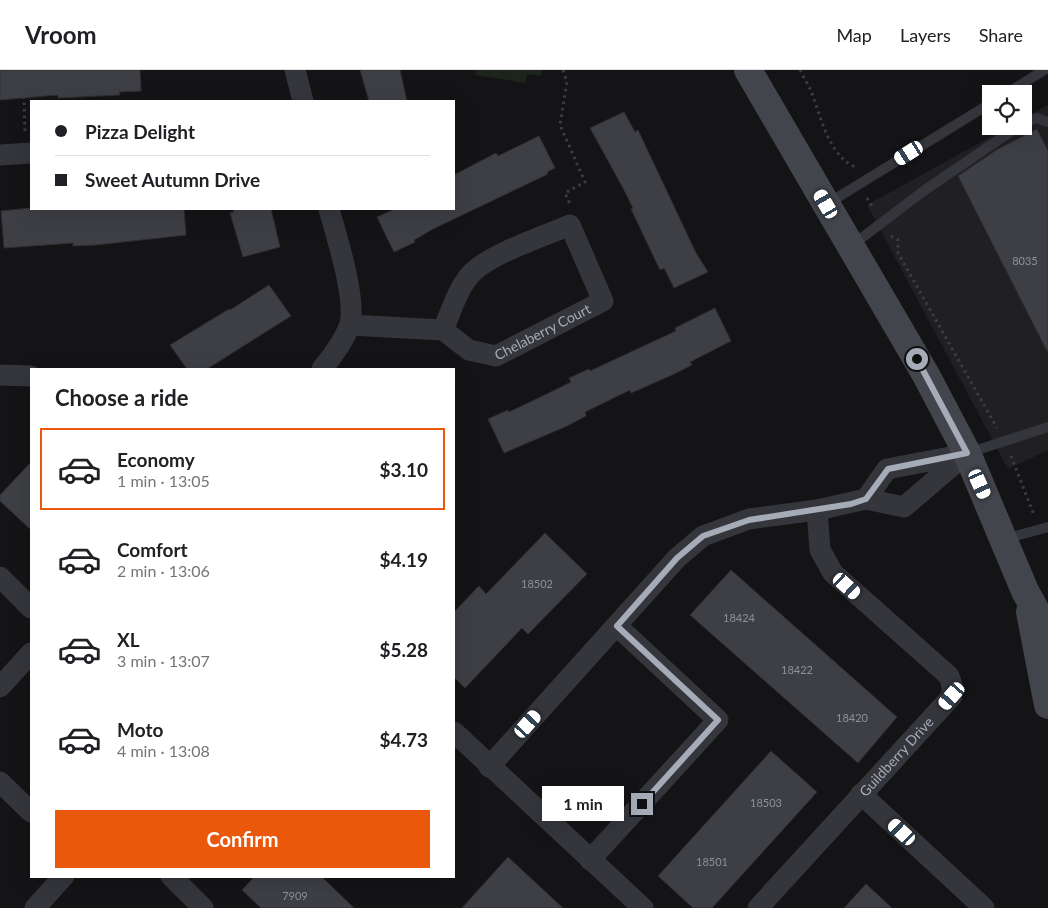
<!DOCTYPE html>
<meta charset="utf-8">
<style>
:root{--surface:#fff;--page:#f2f2f2;--text:#202124;--muted:#757577;--line:#e0e0e0;--accent:#ea580c}
body{margin:0;font-family:Lato,sans-serif;background:var(--page);color:var(--text);height:100vh;display:flex;flex-direction:column;font-size:19px;white-space:nowrap}
*{box-sizing:border-box;margin:0}
p{font-size:16px;color:var(--muted)}
.icon{flex:none;width:28px;height:28px;fill:none;stroke:currentColor;stroke-width:2;stroke-linecap:round;stroke-linejoin:round}
.map{position:relative;flex:1;overflow:hidden}
.details{position:absolute;left:30px;top:298px;width:425px;height:510px;display:flex;flex-direction:column;background:var(--surface);border-radius:0px;box-shadow:0 5px 20px #0002}
.details>*{flex:none}
.guide{position:absolute;left:30px;top:30px;width:425px;height:110px;border-radius:0px;box-shadow:0 5px 20px #0002;display:grid;align-content:center;height:110px;padding:0 25px;background:var(--surface)}
.fabs{position:absolute;left:982px;top:15px;display:grid;gap:10px}
.fabs a{display:grid;place-items:center;width:50px;height:50px;border-radius:0px;background:var(--surface);box-shadow:0 5px 20px #0002;font-size:25px}
.end{position:absolute;width:22px;height:22px;margin:-11px;border:6px solid #a5acb8;background:#111;box-shadow:0 0 0 2px #111}
.from{border-radius:50%}
.bubble{position:absolute;height:35px;border-radius:0px;background:var(--surface);box-shadow:0 5px 20px #0002;font-size:16px;font-weight:700;line-height:35px;text-align:center}
.car{position:absolute;width:15px;height:30px;margin:-15px -8px;border-radius:6px;box-shadow:0 0 4px 1px #0007;background:linear-gradient(#fff 24%,#345 0 40%,#fff 0 76%,#345 0 86%,#fff 0)}
.guide b{display:flex;align-items:center;gap:18px;height:48px;font-size:19px}
.guide b+b{border-top:1px solid var(--line)}
.guide i{width:12px;height:12px;background:var(--text)}
ul{padding:0;list-style:none}
li{display:flex;align-items:center;gap:15px;height:82px;margin:0 10px 8px;padding:0 15px;border:2px solid transparent;border-radius:0px}
li div{flex:1}
li b{display:block;font-size:19px}
li em{font-style:normal;font-weight:700}
li.on{border-color:var(--accent)}
li>.icon{width:45px;height:45px;stroke-width:1.5}
h2{padding:0 25px;font-size:22px;line-height:60px}
.button{display:flex;gap:10px;margin-top:auto;padding:10px 25px}
.button a{flex:1;height:58px;border-radius:0px;background:var(--accent);color:#fff;font-size:20px;font-weight:700;line-height:58px;text-align:center}
header{display:flex;align-items:center;gap:30px;box-sizing:border-box;height:70px;padding:0 25px;background:var(--surface);border-bottom:1px solid var(--line)}
header strong{font-size:24px}
nav{display:flex;gap:28px;margin-inline-start:auto;font-size:18px}
.map>svg:first-child{display:block}
.built{fill:#202023}
.green{fill:#1c241c}
.building{fill:#3e3f44;stroke:#2e2e32}
.lines{fill:none;stroke-linecap:round;stroke-linejoin:round}
.path{stroke:#3b3d43;stroke-width:3;stroke-dasharray:2.5 4;stroke-linecap:butt}
.lane{stroke:#35363c;stroke-width:10}
.street{stroke:#35363c;stroke-width:21}
.secondary{stroke:#43454c;stroke-width:28}
.route{stroke:#a5acb8;stroke-width:6}
.labels{text-anchor:middle;stroke-width:5;stroke-linejoin:round;paint-order:stroke}
.number-label{font-size:11px;fill:#8b919b}
.street-label{font-size:14px;fill:#a5acb8;stroke:#0f0f11}
</style>
<header>
<strong>Vroom</strong>
<nav><a>Map</a><a>Layers</a><a>Share</a></nav>
</header>
<div class="map">
<svg width="1048" height="838" viewBox="0 0 1048 838">
<rect width="100%" height="100%" fill="#141416"/>
<path class="built" d="M1048,35V380L1008,399L867,135L1010,56H1024V48Z"/>
<path class="green" d="M476,0H542L541,6L527,4L525,13L475,5Z"/>
<g class="building">
<path d="M0,0H140L141,21L119,22L120,25L58,28V25L0,30Z"/>
<path d="M360,0H400L407,31H369Z"/>
<path d="M624,42L635,62L638,60L696,183L708,202L674,218L664,198L660,200L631,139L633,138L623,118L590,58Z"/>
<path d="M1037,59L1048,81V283L958,106L998,79Z"/>
<path d="M539,66L555,98L547,102L548,104L433,159L414,170L415,172L394,182L377,147L395,139H454V105L496,83L498,86Z"/>
<path d="M31,138L184,139L186,165L96,175L73,176V173L4,178L1,141Z"/>
<path d="M233,139H271L280,177L243,187L230,143L234,142Z"/>
<path d="M269,215L291,246L207,299H187L170,275L229,239L230,240Z"/>
<path d="M715,238L731,271L690,292L692,295L672,305L631,323L630,320L585,342L586,346L567,356L504,383L488,349L508,340L509,342L551,322L571,312L569,308L589,299L590,301L676,261L675,258Z"/>
<path d="M31,392V460L0,431V425Z"/>
<path d="M545,463L587,504L528,564L522,558L465,618L454,607V542L479,516L486,524Z"/>
<path d="M731,500L897,647L858,693L690,545Z"/>
<path d="M771,681L817,722L712,838H693L658,806Z"/>
<path d="M508,787L563,838H462Z"/>
<path d="M255,806H321L354,838H261L242,820Z"/>
<path d="M866,814L892,838H844Z"/>
</g>
<g class="lines">
<g class="path">
<path d="M23,0L25,62"/>
<path d="M563,0L567,12L560,55L585,112L565,123L570,134"/>
<path d="M800,0C803,7 808,14 811,21C821,46 827,82 853,96V100"/>
<path d="M867,128L874,139"/>
<path d="M891,166L898,170V183L997,358"/>
<path d="M1011,386L1034,445"/>
</g>
<g class="lane">
<path d="M1006,24L1044,0"/>
<path d="M1024,53L1037,48L1048,52"/>
<path d="M827,134L991,33"/>
<path d="M851,176L925,120L1019,56"/>
<path d="M968,383L1048,357"/>
<path d="M1005,469L1048,457"/>
</g>
<g class="street">
<path d="M295,0L303,31"/>
<path d="M0,85L31,83"/>
<path id="s1" d="M350,255L443,260L469,280L496,286L603,231L570,155C544,166 487,185 470,205C457,220 451,242 443,260"/>
<path d="M322,299C332,287 343,272 349,257C358,232 336,165 329,139"/>
<path d="M0,305L31,306"/>
<path d="M866,429L887,399L966,384"/>
<path d="M0,507L31,538"/>
<path d="M0,617L31,583"/>
<path d="M454,662L643,838"/>
<path d="M489,697L677,488L703,466L749,449L817,440L866,429L904,437L967,383"/>
<path d="M0,712L31,742"/>
<path d="M861,724L984,838"/>
<path d="M590,790L718,650L617,556"/>
<path d="M171,806L203,838"/>
<path d="M35,838L64,806"/>
<path id="s2" d="M758,838L952,626V615L949,606L833,503L820,480L817,440"/>
</g>
<g class="secondary">
<path d="M748,0L926,305L967,383L1025,521L1048,563"/>
<path d="M1030,542L1048,635"/>
</g>
</g>
<g class="lines">
<path class="route" d="M642,734L718,650L617,556L677,488L703,466L749,450L851,434L866,429L888,399L967,383L917,289"/>
</g>
<g class="labels">
<g class="number-label">
<text x="1025" y="195">8035</text>
<text x="537" y="518">18502</text>
<text x="739" y="552">18424</text>
<text x="797" y="604">18422</text>
<text x="852" y="652">18420</text>
<text x="766" y="737">18503</text>
<text x="712" y="796">18501</text>
<text x="295" y="830">7909</text>
</g>
<g class="street-label">
<text dy="5" stroke="none"><textPath href="#s1" startOffset="206">Chelaberry Court</textPath></text>
<text dy="5" stroke="none"><textPath href="#s2" startOffset="205">Guildberry Drive</textPath></text>
</g>
</g>
</svg>
<div class="fabs">
<a><svg class="icon" aria-label="locate" viewBox="0 0 24 24"><circle cx="12" cy="12" r="6"/><path d="M12 2v4M12 18v4M2 12h4M18 12h4"/></svg></a>
</div>
<i class="end from" style="left:917px;top:289px"></i>
<i class="end" style="left:642px;top:734px"></i>
<div class="bubble" style="left:542px;top:716px;width:82px">1 min</div>
<i class="car" style="left:909px;top:83px;rotate:238deg"></i>
<i class="car" style="left:826px;top:134px;rotate:330deg"></i>
<i class="car" style="left:980px;top:414px;rotate:156deg"></i>
<i class="car" style="left:847px;top:516px;rotate:132deg"></i>
<i class="car" style="left:952px;top:626px;rotate:221deg"></i>
<i class="car" style="left:528px;top:654px;rotate:42deg"></i>
<i class="car" style="left:902px;top:762px;rotate:313deg"></i>
<div class="guide">
<b><i class="from"></i>Pizza Delight</b>
<b><i></i>Sweet Autumn Drive</b>
</div>
<section class="details">
<h2>Choose a ride</h2>
<ul>
<li class="on"><svg class="icon" aria-label="car" viewBox="0 0 24 24"><path d="M5 17H2v-5l4-1 3-4h7l3 4 3 1v5h-3M9 17h6M6 11h13"/><circle cx="7" cy="17" r="2"/><circle cx="17" cy="17" r="2"/></svg><div><b>Economy</b><p>1 min · 13:05</p></div><em>$3.10</em></li>
<li><svg class="icon" aria-label="car" viewBox="0 0 24 24"><path d="M5 17H2v-5l4-1 3-4h7l3 4 3 1v5h-3M9 17h6M6 11h13"/><circle cx="7" cy="17" r="2"/><circle cx="17" cy="17" r="2"/></svg><div><b>Comfort</b><p>2 min · 13:06</p></div><em>$4.19</em></li>
<li><svg class="icon" aria-label="car" viewBox="0 0 24 24"><path d="M5 17H2v-5l4-1 3-4h7l3 4 3 1v5h-3M9 17h6M6 11h13"/><circle cx="7" cy="17" r="2"/><circle cx="17" cy="17" r="2"/></svg><div><b>XL</b><p>3 min · 13:07</p></div><em>$5.28</em></li>
<li><svg class="icon" aria-label="car" viewBox="0 0 24 24"><path d="M5 17H2v-5l4-1 3-4h7l3 4 3 1v5h-3M9 17h6M6 11h13"/><circle cx="7" cy="17" r="2"/><circle cx="17" cy="17" r="2"/></svg><div><b>Moto</b><p>4 min · 13:08</p></div><em>$4.73</em></li>
</ul>
<div class="button"><a>Confirm</a></div>
</section>
</div>
